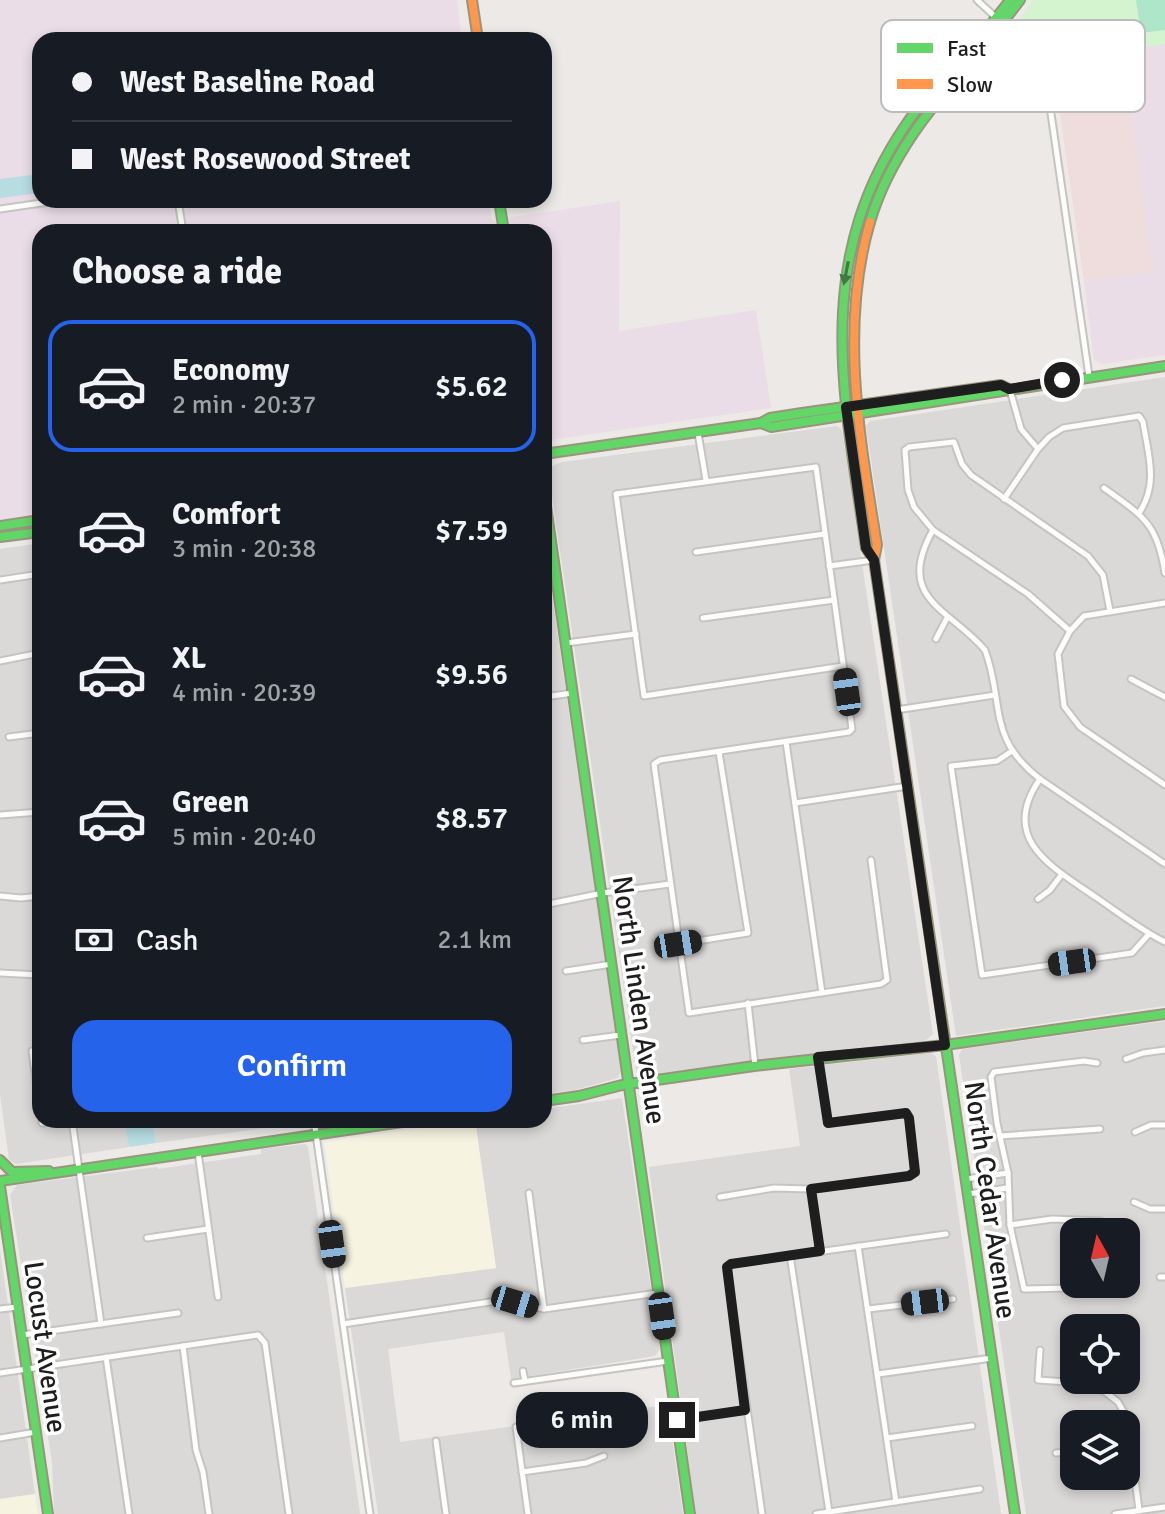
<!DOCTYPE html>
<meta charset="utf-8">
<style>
:root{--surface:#171b24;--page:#20242c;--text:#f1f3f6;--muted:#9ea1a6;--line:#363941;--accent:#2563eb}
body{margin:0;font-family:Signika,sans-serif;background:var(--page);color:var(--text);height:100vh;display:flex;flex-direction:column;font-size:30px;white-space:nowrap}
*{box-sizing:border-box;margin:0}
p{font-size:26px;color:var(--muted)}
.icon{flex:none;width:44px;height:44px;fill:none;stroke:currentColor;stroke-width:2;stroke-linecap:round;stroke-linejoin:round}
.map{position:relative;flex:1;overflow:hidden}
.side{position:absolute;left:32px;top:224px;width:520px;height:904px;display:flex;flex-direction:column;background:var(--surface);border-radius:24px;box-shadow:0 4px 12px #0003}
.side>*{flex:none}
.top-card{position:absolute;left:32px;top:32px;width:520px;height:176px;border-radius:24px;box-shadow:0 4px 12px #0003;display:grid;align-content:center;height:176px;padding:0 40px;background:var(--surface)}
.needle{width:52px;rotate:352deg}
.tools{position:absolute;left:1060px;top:1218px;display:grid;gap:16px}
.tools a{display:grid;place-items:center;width:80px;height:80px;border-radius:16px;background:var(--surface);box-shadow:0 4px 12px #0003;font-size:40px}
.end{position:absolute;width:36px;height:36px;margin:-18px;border:10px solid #1e1e1e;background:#fff;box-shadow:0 0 0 4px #fff}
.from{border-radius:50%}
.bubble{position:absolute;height:56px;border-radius:24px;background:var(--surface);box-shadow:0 4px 12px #0003;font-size:26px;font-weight:600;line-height:56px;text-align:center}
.car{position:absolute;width:24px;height:48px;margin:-24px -12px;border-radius:10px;box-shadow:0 0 6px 2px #0007;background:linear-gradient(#222 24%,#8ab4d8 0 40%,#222 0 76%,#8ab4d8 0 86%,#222 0)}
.top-card b{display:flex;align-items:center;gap:28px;height:76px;font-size:30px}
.top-card b+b{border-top:2px solid var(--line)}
.top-card i{width:20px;height:20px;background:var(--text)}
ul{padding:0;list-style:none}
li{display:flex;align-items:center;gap:24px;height:132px;margin:0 16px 12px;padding:0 24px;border:4px solid transparent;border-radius:24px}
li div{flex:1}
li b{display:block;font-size:30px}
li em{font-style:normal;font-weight:600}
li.on{border-color:var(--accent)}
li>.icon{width:72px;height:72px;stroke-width:1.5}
h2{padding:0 40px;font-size:36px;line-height:96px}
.pay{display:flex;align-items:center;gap:20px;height:88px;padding:0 40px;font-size:30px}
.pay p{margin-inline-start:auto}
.button{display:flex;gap:16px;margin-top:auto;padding:16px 40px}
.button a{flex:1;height:92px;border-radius:24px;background:var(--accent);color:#fff;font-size:32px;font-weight:600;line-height:92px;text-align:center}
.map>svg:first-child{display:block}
.residential{fill:#dbd9d8;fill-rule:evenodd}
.commercial{fill:#efdcdc}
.industrial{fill:#eadde7}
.education{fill:#f6f3e0}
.park{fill:#d3f4cf}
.pitch{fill:#aee6c9}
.water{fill:#b7dde2}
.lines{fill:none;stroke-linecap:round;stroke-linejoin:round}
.street-casing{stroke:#c5c4c2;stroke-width:9}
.fast-casing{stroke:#97967d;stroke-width:12}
.slow-casing{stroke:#97967d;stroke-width:12}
.street{stroke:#fcfcfb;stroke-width:5}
.fast{stroke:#63d668;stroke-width:8}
.slow{stroke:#ff974d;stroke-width:8}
.oneway{fill:#407a43}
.route{stroke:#1e1e1e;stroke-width:10}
.labels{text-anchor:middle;stroke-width:7;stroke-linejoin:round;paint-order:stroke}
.street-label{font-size:28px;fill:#1e1e1e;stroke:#fff}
.key{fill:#fff;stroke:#bcbcbc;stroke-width:2}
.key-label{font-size:22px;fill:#1e1e1e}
</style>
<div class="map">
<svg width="1165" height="1514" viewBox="0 0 1165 1514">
<rect width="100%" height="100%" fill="#ece9e6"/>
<g class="residential">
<path d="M1165,377V1006L956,1036L866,426L870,421Z"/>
<path d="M837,426L842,430L933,1034L925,1041L637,1077L548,468L562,462Z"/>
<path d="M544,540L621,1071L618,1078L575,1090L544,1094Z"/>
<path d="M40,543V1120H279V1126L156,1143L152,1120L126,1124L129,1147L16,1164L9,1160L0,1094V549Z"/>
<path d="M1165,1021V1514H1026L959,1055L962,1049ZM1074,1232H1126V1284H1074ZM1074,1328H1126V1380H1074ZM1074,1424H1126V1476H1074Z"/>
<path d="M930,1053L936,1056L1001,1514H696L649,1167L800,1146L789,1069Z"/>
<path d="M622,1098L660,1349L655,1356L511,1379L504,1332L388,1349L400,1442L667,1405L683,1514H378L345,1288L496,1268L475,1120H544V1109Z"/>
<path d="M305,1144L308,1147L360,1514H54L52,1462L10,1195L17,1185L157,1167L158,1169L261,1154V1149Z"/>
<path d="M0,1250L35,1494L0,1499Z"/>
</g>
<path class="commercial" d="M1122,44L1154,272L1084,281L1057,93L1049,66L1052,62L1077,50Z"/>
<g class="industrial">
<path d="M0,0H457L462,40H40V200H488L492,220L620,201L619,331L756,310L771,408L544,441V232H40V514L0,520Z"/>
<path d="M1122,44L1132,49L1165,44V355L1102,364L1094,360L1084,281L1154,272Z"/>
</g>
<g class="education">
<path d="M475,1120L496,1268L345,1288L324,1142Z"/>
<path d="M35,1494L38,1514H0V1499Z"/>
</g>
<path class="park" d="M1033,0H1165V44L1132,49C1111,36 1069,54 1048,63L1020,26V19Z"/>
<path class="pitch" d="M1136,0H1165V30L1141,33Z"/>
<g class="water">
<path d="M40,174V193L0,198V179Z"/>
<path d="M152,1120L156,1143L129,1147L125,1124Z"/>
</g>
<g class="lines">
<g class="street-casing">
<g id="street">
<path d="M977,0L1031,50L1046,79L1089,376"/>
<path d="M178,200L183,232"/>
<path d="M0,209L62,200"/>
<path d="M1010,390L1021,429L1038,449"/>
<path d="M698,433L706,480"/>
<path d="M1104,488C1144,517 1157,523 1165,573"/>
<path d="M1004,499L1038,449L1049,437L1063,428L1139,416L1143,422C1148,454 1159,484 1139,513"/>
<path d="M933,530C894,599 949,608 985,650C1005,704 986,737 1040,779L1165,864"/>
<path d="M696,552L825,534"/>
<path d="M829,566L874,560"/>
<path d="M544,569L555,567"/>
<path d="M0,580L40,574"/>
<path d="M1165,603L1084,616L1070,631L1058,654L1064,706L1080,727L1165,785"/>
<path d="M703,618L834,600"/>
<path d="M1070,631L1028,594L933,530L914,507L908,490L905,450L909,447L954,442L962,464L971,475L1088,556L1103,575L1110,611"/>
<path d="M936,639L947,618"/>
<path d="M566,643L636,634"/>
<path d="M0,661L40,653"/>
<path d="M843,666L644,696L616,494L816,467C828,554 840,642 852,729L849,732L660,760L654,764L689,1013L881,984L887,980L871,860"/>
<path d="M1131,679L1165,697"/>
<path d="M544,697L573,693"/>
<path d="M896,710L995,695"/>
<path d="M9,737L40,733"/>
<path d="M786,742L822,993"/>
<path d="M1012,751L997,761L951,766L982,975L1132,953L1149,934"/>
<path d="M1040,779C998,839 1052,867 1097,898C1119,913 1141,930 1165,942"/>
<path d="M795,803L908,786"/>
<path d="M0,815L40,812"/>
<path d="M0,896L21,898L40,896"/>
<path d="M1038,899L1050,890L1062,874"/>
<path d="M544,905L603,893L670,884"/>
<path d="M678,944L748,933L719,752"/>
<path d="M566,971L612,964"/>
<path d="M0,973L40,975"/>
<path d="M748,1003L755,1066"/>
<path d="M583,1040L621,1035"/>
<path d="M40,1050L32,1051L40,1108"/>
<path d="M1126,1059L1143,1053L1165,1050"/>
<path d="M1097,1063L1084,1061L994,1072L991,1077L997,1123L1008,1173L1010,1225L1024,1289L1069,1288L1086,1290L1125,1284"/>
<path d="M42,1120V1123L62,1120"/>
<path d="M72,1120L101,1324"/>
<path d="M314,1120L370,1514"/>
<path d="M1135,1132L1151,1125H1165"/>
<path d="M1000,1136L1100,1129"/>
<path d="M198,1152L218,1297"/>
<path d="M966,1179L1008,1173"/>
<path d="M811,1189L820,1251"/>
<path d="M529,1193L544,1309"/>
<path d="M968,1194L1007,1188"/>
<path d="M720,1197L774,1188L811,1189L909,1176L915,1172L909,1118L906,1113L828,1123L818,1058"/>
<path d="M1134,1202L1150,1209H1165"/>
<path d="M1010,1225L1052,1219L1101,1221"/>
<path d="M147,1238L208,1229"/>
<path d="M858,1246L896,1502"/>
<path d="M790,1255L829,1512"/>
<path d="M1160,1277H1165"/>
<path d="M0,1309L18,1307"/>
<path d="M868,1309L953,1299"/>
<path d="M343,1324L497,1301L515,1302L544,1309L658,1293"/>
<path d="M22,1335L178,1313"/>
<path d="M183,1346L196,1450L203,1472L209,1514"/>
<path d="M1040,1350L1038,1380L1082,1383L1104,1391L1118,1402L1127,1418L1139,1510"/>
<path d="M106,1357L129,1514"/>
<path d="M523,1371L525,1381"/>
<path d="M0,1373L258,1335L265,1343L289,1514"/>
<path d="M878,1374L992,1358"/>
<path d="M514,1383L668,1361"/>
<path d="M1104,1391L1109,1380"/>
<path d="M677,1420L745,1410"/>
<path d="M516,1427L528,1514"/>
<path d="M0,1438L36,1432"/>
<path d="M887,1438L972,1426"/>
<path d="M436,1441L446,1514"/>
<path d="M1056,1453L1074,1451"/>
<path d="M522,1472L586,1463L604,1456"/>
<path d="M762,1514L727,1267L731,1264L946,1234"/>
<path d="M816,1514L980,1489"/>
<path d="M1115,1514L1165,1507"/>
</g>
</g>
<g class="fast-casing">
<g id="fast">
<path d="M499,200L504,232"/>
<path d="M870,222C896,133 966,72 1020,0"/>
<path d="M761,423L771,427L1165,366"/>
<path d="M544,454L761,423L770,418L802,413L1001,385L1009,389"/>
<path d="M544,492L690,1514"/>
<path d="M0,526L40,520"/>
<path d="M0,537L40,532"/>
<path d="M874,560L866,548C844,396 812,263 905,126C936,80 978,44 1010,0"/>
<path d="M900,735L1015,1514"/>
<path d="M544,1101L579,1096L622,1085L754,1066L945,1045L1165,1014"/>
<path d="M0,1160L12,1172L49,1171"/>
<path d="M0,1181L416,1120"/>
<path d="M0,1186L48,1514"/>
</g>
</g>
<g class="slow-casing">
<g id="slow">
<path d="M472,0L478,40"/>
<path d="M870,222C839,328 860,439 877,545L874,560L900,735"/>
</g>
</g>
<use href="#street" class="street"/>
<use href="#fast" class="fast"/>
<use href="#slow" class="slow"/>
</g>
<defs><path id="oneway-solid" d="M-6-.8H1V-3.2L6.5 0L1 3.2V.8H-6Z" transform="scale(2)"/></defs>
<use class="oneway" href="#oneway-solid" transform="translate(846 273) rotate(101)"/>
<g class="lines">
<path class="route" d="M677,1420L745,1410L727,1267L731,1264L820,1251L811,1189L909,1176L915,1172L909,1118L906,1113L828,1123L818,1057L945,1045L874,560L866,548L846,407L1001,385L1009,389L1062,380"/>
</g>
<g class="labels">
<g class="street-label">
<text transform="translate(640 1000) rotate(82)" y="10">North Linden Avenue</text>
<text transform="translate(991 1200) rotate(82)" y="10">North Cedar Avenue</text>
<text transform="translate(46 1347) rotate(82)" y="10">Locust Avenue</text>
</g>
</g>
<rect x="881" y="20" width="264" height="92" rx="12" class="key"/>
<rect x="897" y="43" width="36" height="10" fill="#63d668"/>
<rect x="897" y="79" width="36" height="10" fill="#ff974d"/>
<g class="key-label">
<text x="947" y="56">Fast</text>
<text x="947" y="92">Slow</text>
</g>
</svg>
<div class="tools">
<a><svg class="needle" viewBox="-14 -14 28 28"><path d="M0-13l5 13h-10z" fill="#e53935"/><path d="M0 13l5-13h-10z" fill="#9ea1a6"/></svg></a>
<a><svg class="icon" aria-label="locate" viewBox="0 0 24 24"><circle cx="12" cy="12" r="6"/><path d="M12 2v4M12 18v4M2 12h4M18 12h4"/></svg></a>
<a><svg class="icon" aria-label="layers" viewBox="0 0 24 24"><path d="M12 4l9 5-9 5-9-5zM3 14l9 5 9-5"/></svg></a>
</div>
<i class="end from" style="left:1062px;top:380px"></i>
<i class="end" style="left:677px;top:1420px"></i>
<div class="bubble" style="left:516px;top:1392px;width:132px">6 min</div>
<i class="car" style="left:847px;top:692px;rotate:352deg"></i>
<i class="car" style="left:678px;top:944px;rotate:81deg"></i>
<i class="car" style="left:1072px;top:962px;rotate:262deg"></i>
<i class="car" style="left:332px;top:1244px;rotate:172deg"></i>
<i class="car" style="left:515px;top:1302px;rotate:107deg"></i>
<i class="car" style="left:925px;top:1302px;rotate:263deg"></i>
<i class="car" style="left:662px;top:1316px;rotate:172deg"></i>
<div class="top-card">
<b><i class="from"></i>West Baseline Road</b>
<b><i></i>West Rosewood Street</b>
</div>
<section class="side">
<h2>Choose a ride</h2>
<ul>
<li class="on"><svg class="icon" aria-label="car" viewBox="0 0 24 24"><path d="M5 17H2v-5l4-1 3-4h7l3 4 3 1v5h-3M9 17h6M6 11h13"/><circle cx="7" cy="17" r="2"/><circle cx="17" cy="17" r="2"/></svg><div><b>Economy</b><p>2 min · 20:37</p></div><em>$5.62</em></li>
<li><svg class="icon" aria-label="car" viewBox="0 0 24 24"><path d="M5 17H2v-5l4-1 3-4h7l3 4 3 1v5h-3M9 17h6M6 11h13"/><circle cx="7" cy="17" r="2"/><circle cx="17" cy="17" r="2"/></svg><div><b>Comfort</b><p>3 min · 20:38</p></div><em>$7.59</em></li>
<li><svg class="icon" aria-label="car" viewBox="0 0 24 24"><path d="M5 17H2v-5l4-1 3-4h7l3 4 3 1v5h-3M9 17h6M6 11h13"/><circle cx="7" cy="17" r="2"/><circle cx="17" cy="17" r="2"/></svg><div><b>XL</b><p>4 min · 20:39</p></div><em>$9.56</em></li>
<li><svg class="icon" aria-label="car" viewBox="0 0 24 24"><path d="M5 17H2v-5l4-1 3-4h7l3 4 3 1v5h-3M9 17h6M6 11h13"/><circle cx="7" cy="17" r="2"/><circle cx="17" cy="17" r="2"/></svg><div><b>Green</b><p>5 min · 20:40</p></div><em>$8.57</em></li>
</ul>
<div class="pay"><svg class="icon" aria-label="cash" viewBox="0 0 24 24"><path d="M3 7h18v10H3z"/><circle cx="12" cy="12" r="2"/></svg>Cash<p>2.1 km</p></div>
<div class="button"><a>Confirm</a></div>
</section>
</div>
